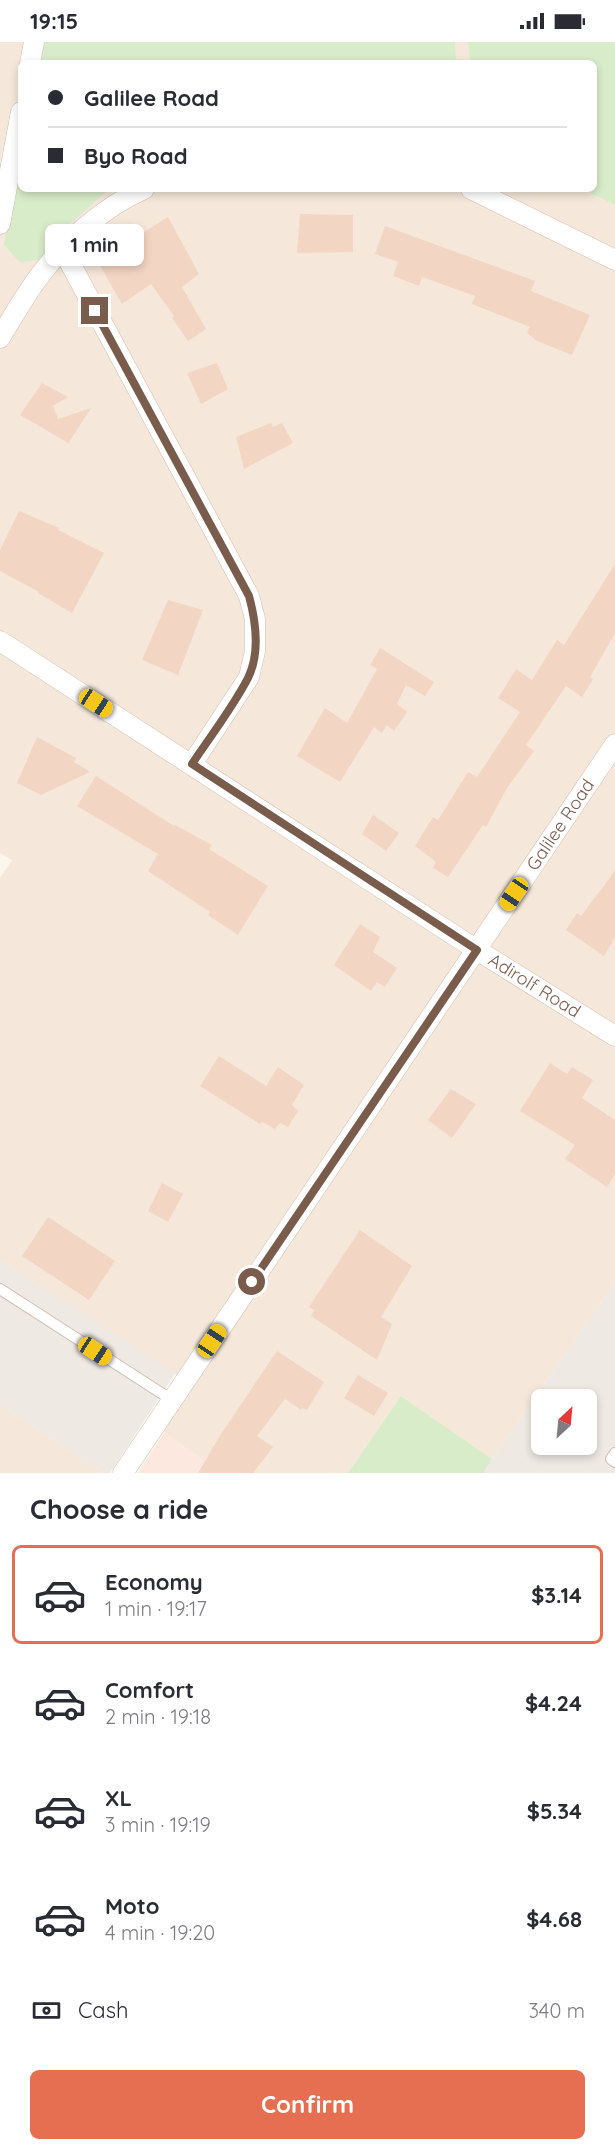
<!DOCTYPE html>
<meta charset="utf-8">
<style>
:root{--surface:#fff;--page:#f2f2f3;--text:#2b2b33;--muted:#7c7c81;--line:#e1e1e2;--accent:#e76f51}
body{margin:0;font-family:Quicksand,sans-serif;background:var(--page);color:var(--text);height:100vh;display:flex;flex-direction:column;font-size:22px;white-space:nowrap}
*{box-sizing:border-box;margin:0}
p{font-size:20px;color:var(--muted)}
.icon{flex:none;width:33px;height:33px;fill:none;stroke:currentColor;stroke-width:2;stroke-linecap:round;stroke-linejoin:round}
.map{position:relative;height:1431px;overflow:hidden}
.details{display:flex;flex-direction:column;background:var(--surface);flex:1}
.details>*{flex:none}
.hud{position:absolute;left:18px;top:18px;width:579px;height:132px;border-radius:9px;box-shadow:0 3px 9px #0003;display:grid;align-content:center;height:132px;padding:0 30px;background:var(--surface)}
.needle{width:39px;rotate:26deg}
.controls{position:absolute;left:531px;top:1347px;display:grid;gap:12px}
.controls a{display:grid;place-items:center;width:66px;height:66px;border-radius:9px;background:var(--surface);box-shadow:0 3px 9px #0003;font-size:30px}
.end{position:absolute;width:27px;height:27px;margin:-14px;border:8px solid #7a5c4d;background:#fff;box-shadow:0 0 0 3px #fff}
.from{border-radius:50%}
.bubble{position:absolute;height:42px;border-radius:9px;background:var(--surface);box-shadow:0 3px 9px #0003;font-size:20px;font-weight:700;line-height:42px;text-align:center}
.car{position:absolute;width:18px;height:36px;margin:-18px -9px;border-radius:8px;box-shadow:0 0 4px 2px #0007;background:linear-gradient(#f5c518 24%,#345 0 40%,#f5c518 0 76%,#345 0 86%,#f5c518 0)}
.hud b{display:flex;align-items:center;gap:21px;height:57px;font-size:22px}
.hud b+b{border-top:2px solid var(--line)}
.hud i{width:15px;height:15px;background:var(--text)}
ul{padding:0;list-style:none}
li{display:flex;align-items:center;gap:18px;height:99px;margin:0 12px 9px;padding:0 18px;border:3px solid transparent;border-radius:9px}
li div{flex:1}
li b{display:block;font-size:22px}
li em{font-style:normal;font-weight:700}
li.current{border-color:var(--accent)}
li>.icon{width:54px;height:54px;stroke-width:1.5}
h2{padding:0 30px;font-size:27px;line-height:72px}
.pay{display:flex;align-items:center;gap:15px;height:66px;padding:0 30px;font-size:22px}
.pay p{margin-inline-start:auto}
.cta{display:flex;gap:12px;margin-top:auto;padding:12px 30px}
.cta a{flex:1;height:69px;border-radius:9px;background:var(--accent);color:#fff;font-size:24px;font-weight:700;line-height:69px;text-align:center}
.status{display:flex;justify-content:space-between;align-items:center;height:42px;padding:0 30px;background:var(--surface);direction:ltr}
.status svg{height:16px;fill:currentColor}
.map>svg:first-child{display:block}
.residential{fill:#f5e8da}
.commercial{fill:#fde8e0}
.industrial{fill:#efe9e4;fill-rule:evenodd}
.green{fill:#d8ecc9}
.building{fill:#f3d5c3}
.lines{fill:none;stroke-linecap:round;stroke-linejoin:round}
.lane-casing{stroke:#d1beb0;stroke-width:12}
.street-casing{stroke:#d1beb0;stroke-width:21}
.lane{stroke:#fff;stroke-width:10}
.street{stroke:#fff;stroke-width:20}
.route{stroke:#7a5c4d;stroke-width:8}
.labels{text-anchor:middle;stroke-width:4.5;stroke-linejoin:round;paint-order:stroke}
.street-label{font-size:18px;fill:#7a5c4d;stroke:#fffaf3}
</style>
<div class="status"><b>19:15</b><svg viewBox="0 0 49 12"><path d="M0 12V9h3v3zM5 12V6h3v6zM10 12V3h3v9zM15 12V0h3v12zM26 1h20v11H26zM47 4h2v5h-2z"/></svg></div>
<div class="map">
<svg width="615" height="1431" viewBox="0 0 615 1431">
<rect width="100%" height="100%" fill="#fdf6ec"/>
<g class="residential">
<path d="M0,0H468L470,21H21V147H582L615,163V1241L492,1417L401,1354L348,1431H220L155,1383L185,1338L0,1218V836L12,818L0,811Z"/>
<path d="M0,1363L105,1431H0Z"/>
</g>
<path class="commercial" d="M165,1390L220,1431H138Z"/>
<g class="industrial">
<path d="M0,1218L175,1331L110,1431H105L0,1363Z"/>
<path d="M615,1241V1431H483L492,1417ZM542,1358H586V1402H542Z"/>
</g>
<g class="green">
<path d="M45,0H455L456,21H41Z"/>
<path d="M468,0H615V163L582,147H594V21H470Z"/>
<path d="M21,118V147H109L53,197L40,218L20,220L4,203Z"/>
<path d="M401,1354L492,1417L483,1431H348Z"/>
</g>
<g class="building">
<path d="M300,172L353,173V210L297,211Z"/>
<path d="M168,175L199,232L182,245L206,287L188,299L172,276L174,274L151,242L122,262L95,215L122,204Z"/>
<path d="M385,184L535,239L531,249L590,273L572,313L537,299L527,291L530,285L472,262L475,254L422,235L419,244L393,234L398,220L375,212Z"/>
<path d="M217,321L228,347L201,362L187,331Z"/>
<path d="M42,341L68,355L53,364L58,377L91,366L69,400L70,402L20,373Z"/>
<path d="M271,381L273,385L282,381L293,401L244,427L236,395Z"/>
<path d="M19,469L59,486L58,488L104,511L72,571L38,551L39,550L0,529V508Z"/>
<path d="M615,522V591L590,635L593,637L582,655L566,644L526,703L534,709L507,746L486,785L483,783L448,835L433,826L436,820L415,804L433,775L438,778L468,730L477,735L520,670L498,656L516,627L532,638L557,598L564,603Z"/>
<path d="M168,558L203,568L178,633L142,618Z"/>
<path d="M380,606L434,640L425,654L406,643L397,662L407,670L394,689L387,683L382,691L374,685L340,740L297,714L325,666L347,681L377,627L370,623Z"/>
<path d="M37,695L76,716L74,720L90,730L41,753L17,741Z"/>
<path d="M96,734L174,784L175,783L212,803L209,807L268,844L238,893L208,873L210,870L148,829L158,812L77,764Z"/>
<path d="M373,773L399,791L386,809L362,792Z"/>
<path d="M615,829V895L604,914L566,888L577,871L581,874Z"/>
<path d="M360,882L380,895L373,910L397,926L385,945L377,940L371,949L334,923Z"/>
<path d="M219,1014L266,1044L278,1025L304,1043L292,1063L298,1069L288,1085L280,1081L275,1087L262,1080L260,1082L200,1044Z"/>
<path d="M550,1021L567,1032L572,1025L593,1038L582,1056L615,1078V1132L607,1145L565,1117L575,1103L520,1069Z"/>
<path d="M451,1047L476,1062L452,1096L428,1078Z"/>
<path d="M162,1141L183,1152L168,1180L148,1169Z"/>
<path d="M48,1175L115,1219L89,1258L22,1214Z"/>
<path d="M360,1188L412,1224L381,1275L392,1282L377,1318L311,1274L314,1268L309,1265Z"/>
<path d="M277,1309L324,1340L307,1368L302,1366L301,1368L285,1357L257,1394L273,1405L253,1431H198L221,1392Z"/>
<path d="M358,1333L388,1351L374,1374L344,1356Z"/>
</g>
<g class="lines">
<g class="lane-casing">
<g id="lane">
<path d="M0,1247L172,1358"/>
<path d="M615,1411L611,1417L615,1420"/>
</g>
</g>
<g class="street-casing">
<g id="street">
<path d="M30,21L34,0"/>
<path d="M471,147L615,218"/>
<path d="M0,182L21,70"/>
<path d="M63,208L249,554L255,577V609L249,635L192,722"/>
<path d="M0,296C12,276 24,255 38,236C65,199 102,166 144,147"/>
<path id="s1" d="M0,599L477,908L615,994"/>
<path id="s2" d="M123,1431L615,702"/>
</g>
</g>
<use href="#lane" class="lane"/>
<use href="#street" class="street"/>
</g>
<g class="lines">
<path class="route" d="M95,269L249,554C256,580 260,612 248,636C233,665 210,695 192,722L477,908L252,1240"/>
</g>
<g class="labels">
<g class="street-label">
<text dy="6" stroke="none"><textPath href="#s2" startOffset="782">Galilee Road</textPath></text>
<text dy="6" stroke="none"><textPath href="#s1" startOffset="636">Adirolf Road</textPath></text>
</g>
</g>
</svg>
<div class="controls">
<a><svg class="needle" viewBox="-14 -14 28 28"><path d="M0-13l5 13h-10z" fill="#e53935"/><path d="M0 13l5-13h-10z" fill="#7c7c81"/></svg></a>
</div>
<i class="end from" style="left:252px;top:1240px"></i>
<i class="end" style="left:95px;top:269px"></i>
<div class="bubble" style="left:45px;top:182px;width:99px">1 min</div>
<i class="car" style="left:96px;top:661px;rotate:123deg"></i>
<i class="car" style="left:514px;top:852px;rotate:214deg"></i>
<i class="car" style="left:212px;top:1299px;rotate:34deg"></i>
<i class="car" style="left:95px;top:1309px;rotate:123deg"></i>
<div class="hud">
<b><i class="from"></i>Galilee Road</b>
<b><i></i>Byo Road</b>
</div>
</div>
<section class="details">
<h2>Choose a ride</h2>
<ul>
<li class="current"><svg class="icon" aria-label="car" viewBox="0 0 24 24"><path d="M5 17H2v-5l4-1 3-4h7l3 4 3 1v5h-3M9 17h6M6 11h13"/><circle cx="7" cy="17" r="2"/><circle cx="17" cy="17" r="2"/></svg><div><b>Economy</b><p>1 min · 19:17</p></div><em>$3.14</em></li>
<li><svg class="icon" aria-label="car" viewBox="0 0 24 24"><path d="M5 17H2v-5l4-1 3-4h7l3 4 3 1v5h-3M9 17h6M6 11h13"/><circle cx="7" cy="17" r="2"/><circle cx="17" cy="17" r="2"/></svg><div><b>Comfort</b><p>2 min · 19:18</p></div><em>$4.24</em></li>
<li><svg class="icon" aria-label="car" viewBox="0 0 24 24"><path d="M5 17H2v-5l4-1 3-4h7l3 4 3 1v5h-3M9 17h6M6 11h13"/><circle cx="7" cy="17" r="2"/><circle cx="17" cy="17" r="2"/></svg><div><b>XL</b><p>3 min · 19:19</p></div><em>$5.34</em></li>
<li><svg class="icon" aria-label="car" viewBox="0 0 24 24"><path d="M5 17H2v-5l4-1 3-4h7l3 4 3 1v5h-3M9 17h6M6 11h13"/><circle cx="7" cy="17" r="2"/><circle cx="17" cy="17" r="2"/></svg><div><b>Moto</b><p>4 min · 19:20</p></div><em>$4.68</em></li>
</ul>
<div class="pay"><svg class="icon" aria-label="cash" viewBox="0 0 24 24"><path d="M3 7h18v10H3z"/><circle cx="12" cy="12" r="2"/></svg>Cash<p>340 m</p></div>
<div class="cta"><a>Confirm</a></div>
</section>
